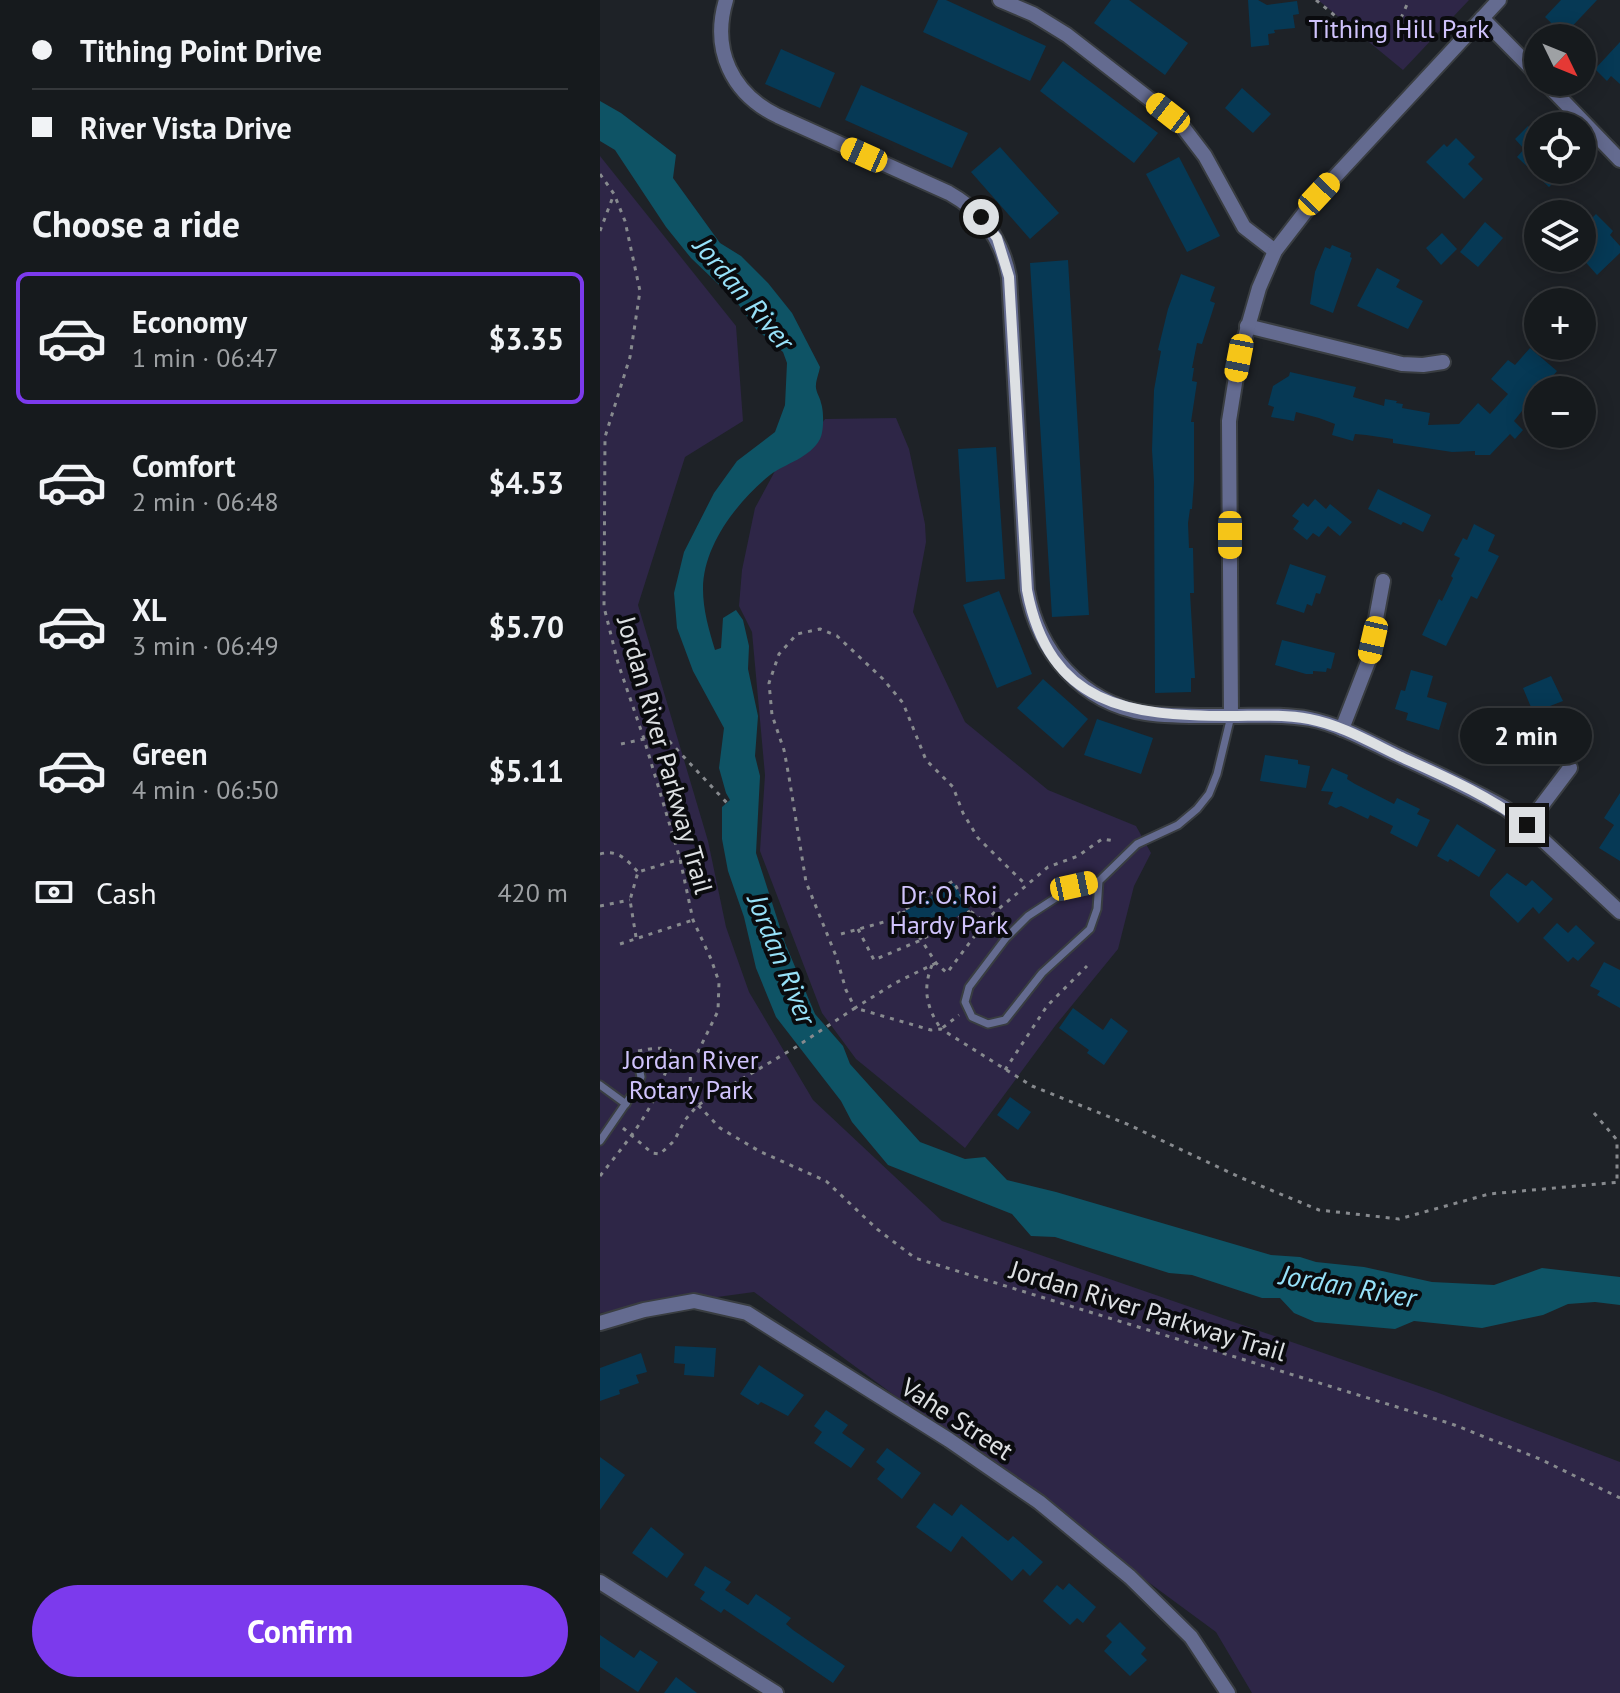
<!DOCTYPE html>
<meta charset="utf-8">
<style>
:root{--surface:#161a1d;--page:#1f2326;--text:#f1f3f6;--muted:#9ea1a4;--line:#35383b;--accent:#7c3aed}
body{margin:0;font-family:"PT Sans",sans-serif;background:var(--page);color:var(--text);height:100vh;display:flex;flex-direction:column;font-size:30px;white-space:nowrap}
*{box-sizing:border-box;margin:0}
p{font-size:26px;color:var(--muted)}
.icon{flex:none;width:44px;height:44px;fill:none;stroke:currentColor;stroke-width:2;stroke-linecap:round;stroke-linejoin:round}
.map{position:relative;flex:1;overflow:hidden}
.details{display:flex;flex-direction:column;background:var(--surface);width:600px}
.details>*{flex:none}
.guide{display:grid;align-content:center;height:176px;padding:0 32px;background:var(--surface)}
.needle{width:52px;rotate:133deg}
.buttons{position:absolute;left:924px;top:24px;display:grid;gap:16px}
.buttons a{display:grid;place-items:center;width:72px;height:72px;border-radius:50%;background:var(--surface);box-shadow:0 4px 20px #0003,0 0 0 2px var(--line);font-size:40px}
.end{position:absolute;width:36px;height:36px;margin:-18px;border:10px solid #dde0e3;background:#111;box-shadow:0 0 0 4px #111}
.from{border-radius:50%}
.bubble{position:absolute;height:56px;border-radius:28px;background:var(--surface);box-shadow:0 4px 20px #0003,0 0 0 2px var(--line);font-size:26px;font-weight:800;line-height:56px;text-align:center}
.car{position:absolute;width:24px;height:48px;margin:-24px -12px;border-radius:10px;box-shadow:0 0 6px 2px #0007;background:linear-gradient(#f5c518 24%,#345 0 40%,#f5c518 0 76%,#345 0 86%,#f5c518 0)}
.guide b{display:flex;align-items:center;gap:28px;height:76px;font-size:30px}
.guide b+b{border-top:2px solid var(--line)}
.guide i{width:20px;height:20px;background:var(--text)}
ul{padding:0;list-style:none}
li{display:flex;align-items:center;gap:24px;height:132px;margin:0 16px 12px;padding:0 16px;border:4px solid transparent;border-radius:12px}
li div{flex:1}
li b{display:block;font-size:30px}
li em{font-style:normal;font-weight:800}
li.selected{border-color:var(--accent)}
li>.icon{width:72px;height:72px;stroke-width:1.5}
h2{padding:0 32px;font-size:36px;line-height:96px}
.pay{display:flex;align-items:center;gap:20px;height:88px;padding:0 32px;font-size:30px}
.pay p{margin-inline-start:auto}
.button{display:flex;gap:16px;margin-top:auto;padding:16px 32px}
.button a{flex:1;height:92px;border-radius:48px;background:var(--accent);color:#fff;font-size:32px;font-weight:800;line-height:92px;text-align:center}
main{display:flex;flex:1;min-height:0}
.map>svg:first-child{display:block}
.green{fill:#2e2647}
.water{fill:#0e5365}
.building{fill:#063955}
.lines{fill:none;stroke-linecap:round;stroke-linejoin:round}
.lane-casing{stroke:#393d41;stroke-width:11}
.street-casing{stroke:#393d41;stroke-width:18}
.path{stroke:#878a8e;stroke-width:3;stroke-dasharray:4 6;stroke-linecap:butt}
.lane{stroke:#646b90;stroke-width:7}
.street{stroke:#646b90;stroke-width:14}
.route{stroke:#dde0e3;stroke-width:10}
.labels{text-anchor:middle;stroke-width:8;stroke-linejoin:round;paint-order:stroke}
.park-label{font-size:26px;fill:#d0c3fc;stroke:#0a0b0e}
.street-label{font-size:26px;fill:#dde0e3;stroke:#0a0b0e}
.water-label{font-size:28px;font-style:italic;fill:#97e1f9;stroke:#0a0b0e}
</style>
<main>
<section class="details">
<div class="guide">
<b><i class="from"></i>Tithing Point Drive</b>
<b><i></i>River Vista Drive</b>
</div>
<h2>Choose a ride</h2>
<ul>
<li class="selected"><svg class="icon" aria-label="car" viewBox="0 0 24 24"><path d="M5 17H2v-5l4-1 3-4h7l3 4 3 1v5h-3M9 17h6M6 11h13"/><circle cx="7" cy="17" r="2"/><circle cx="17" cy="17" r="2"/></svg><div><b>Economy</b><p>1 min · 06:47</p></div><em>$3.35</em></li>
<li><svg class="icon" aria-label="car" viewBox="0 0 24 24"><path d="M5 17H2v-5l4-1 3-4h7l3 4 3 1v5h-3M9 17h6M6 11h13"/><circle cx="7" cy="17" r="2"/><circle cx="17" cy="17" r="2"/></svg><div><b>Comfort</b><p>2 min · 06:48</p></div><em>$4.53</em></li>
<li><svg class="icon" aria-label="car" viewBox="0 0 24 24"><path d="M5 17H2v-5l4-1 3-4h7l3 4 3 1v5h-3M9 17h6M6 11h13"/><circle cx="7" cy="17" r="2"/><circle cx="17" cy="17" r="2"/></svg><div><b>XL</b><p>3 min · 06:49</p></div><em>$5.70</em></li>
<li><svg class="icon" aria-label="car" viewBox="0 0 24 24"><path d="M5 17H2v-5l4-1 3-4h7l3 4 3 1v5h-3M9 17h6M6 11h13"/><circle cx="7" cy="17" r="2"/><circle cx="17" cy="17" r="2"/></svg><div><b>Green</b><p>4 min · 06:50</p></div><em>$5.11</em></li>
</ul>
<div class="pay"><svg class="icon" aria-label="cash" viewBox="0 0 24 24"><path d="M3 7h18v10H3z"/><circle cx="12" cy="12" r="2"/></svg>Cash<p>420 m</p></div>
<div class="button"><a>Confirm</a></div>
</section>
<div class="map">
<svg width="1020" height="1693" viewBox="0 0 1020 1693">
<rect width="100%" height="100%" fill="#1e2227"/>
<g class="green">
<path d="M718,0H869L803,70Z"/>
<path d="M0,156L136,326L143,421L85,457L38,605L108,841L126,927L149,992L213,1100L342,1221L836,1392L1020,1462V1693H652L616,1632L154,1292L0,1313Z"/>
<path d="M296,418L309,449L325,524L326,542L313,612L365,722L448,790L536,826L551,853L534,886L518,949L455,1026L365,1148L256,1059L222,1013L160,851L165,775L152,632L139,606L142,570L155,508L181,460L204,450L225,419Z"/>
</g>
<path class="water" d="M0,101L21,113L76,155L73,178L120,243L141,256L168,283L192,313L220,367C219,373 216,380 216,385C215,391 220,397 221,403C224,411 224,432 220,439C210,458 186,463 170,475C138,501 103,545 103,589C103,610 109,630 115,650L121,648L123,618L136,610L143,620L149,646L148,669L158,716L155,756L160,776L156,853L185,943L215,1014L243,1046L250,1064L320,1142L365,1159L385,1157L407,1180L456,1192L671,1255L700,1257L716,1262L764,1267L832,1282L894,1285L942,1268L1020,1277V1305L995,1302L968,1304L943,1315L882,1328L814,1321L795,1329L715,1322L694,1313L680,1298H662L592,1275L569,1273L455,1237L431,1236L412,1214L288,1165L252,1122L241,1101L176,1017L156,968L144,917L128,871L122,839V807L130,800L126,793L119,768L124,728L93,671L77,628L74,593L84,552L114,493L137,461L175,432L185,405L187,363L183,352L156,329L136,301L91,258L66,227L15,150L0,141Z"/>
<g class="building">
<path d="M338,0H346L446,46L430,81L323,32Z"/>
<path d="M511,0H529L588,43L565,75L494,23Z"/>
<path d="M648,0H658L667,5L697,1L699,14L693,15L695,28L674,30L675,33L668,34L669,45L651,47Z"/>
<path d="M961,0H997L964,35L945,17Z"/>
<path d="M1020,42V84L1011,76L1007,81L995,69Z"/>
<path d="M181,49L235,73L220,108L165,84Z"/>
<path d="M463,61L558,133L534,163L440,91Z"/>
<path d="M261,85L368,133L352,168L245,120Z"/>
<path d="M642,88L671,114L653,133L625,108Z"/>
<path d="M928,126L938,136V170H966L949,187L917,157L924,149L915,139Z"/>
<path d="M856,138L875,157L868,164L883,179L864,199L826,162L844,144L847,147Z"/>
<path d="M400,147L459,213L430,239L371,172Z"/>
<path d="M579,157L620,236L587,252L546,174Z"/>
<path d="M996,214L1013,231L1010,235L1020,246V253L997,275L982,258V236L987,231L983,227Z"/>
<path d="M885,222L903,238L878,267L860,252Z"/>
<path d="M842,233L857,249L841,265L826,248Z"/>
<path d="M732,245L751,253L750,257L752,258L733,313L710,304L715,272L725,247L730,249Z"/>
<path d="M468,260L489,615L452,617L430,263Z"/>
<path d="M777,268L800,280L796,287L823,301L808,329L757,306Z"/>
<path d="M581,274L615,287L610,301L615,303L602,344L597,343L592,368H594L592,381L597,382L591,422H594V481L592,509H590L588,523L589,548H593L594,593H590L595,678H591V692L555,693L554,482L552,450L554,390L561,351L558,350L568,309Z"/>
<path d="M930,348L957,371L941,390H938V409L929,402L914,421L923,430L915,439L910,434L890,455H875V451L852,452L793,443V439L766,435L755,434L753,441L732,435L735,424L719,418L696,412L694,421L671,417L674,407L668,405L673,386L689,376L690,372L756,387L753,397L784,406L785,399L797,401L796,403L803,404L802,408L830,413L828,425L859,424L878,403L890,414L908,394L891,379L908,360L915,365Z"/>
<path d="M396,447L405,579L366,582L358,449Z"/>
<path d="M778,489L831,515L823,532L803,522L801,525L768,509Z"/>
<path d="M715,499L726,509L730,504L752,522L740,536L728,526L719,537L713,533L707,540L693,529L699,521L692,516L703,503L708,507Z"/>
<path d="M874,524L895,535L888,551L899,556L877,599L871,596L846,646L822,635L839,599L842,601L853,578L851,576L860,558L854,555L863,538L867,540Z"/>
<path d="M690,564L726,576L720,594L716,593L712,606L707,604L704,613L676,604Z"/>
<path d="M399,591L432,674L397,688L363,605Z"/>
<path d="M682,640L735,653L731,669L727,668L726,672L713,671V674H706L675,665Z"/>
<path d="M811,670L833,676L827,697L847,703L839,730L806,720L808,713L795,709L801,690L805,691Z"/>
<path d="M951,676L963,701L950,706L952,711L936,719L923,688Z"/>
<path d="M443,679L488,719L463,748L417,708Z"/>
<path d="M497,719L553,738L541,774L484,755Z"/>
<path d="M893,724L919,738L910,754L904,751L898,762L878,751Z"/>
<path d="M665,755L698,760V764L710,766L706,788L660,781Z"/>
<path d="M732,768L748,775L747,779L755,784L794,804L797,798L820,809L817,814L830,820L817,847L790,833L793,826L770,815L768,819L741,806L736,808L728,804L733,792L721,791Z"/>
<path d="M1020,793V861L999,848L1014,825L1004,818Z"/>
<path d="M857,824L896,850L879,877L850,859L848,862L837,856Z"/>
<path d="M907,873L926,886L932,880L953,899L939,914L933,907L918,923L890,896V891Z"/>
<path d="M354,883L369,910L321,936L305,911Z"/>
<path d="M957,923L968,933L976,925L995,943L978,961L973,957L968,962L943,938Z"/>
<path d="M1004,962L1020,970V1008L997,995L1000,991L990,986Z"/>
<path d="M473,1008L503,1030L511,1018L528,1031L504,1065L487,1053L489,1050L459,1028Z"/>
<path d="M410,1097L431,1112L418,1130L397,1115Z"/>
<path d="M75,1346L116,1348L114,1377L84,1375L85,1364L74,1363Z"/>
<path d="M41,1353L47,1372L36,1375L39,1383L19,1390L20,1394L0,1401V1368Z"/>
<path d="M159,1365L204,1395L188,1416L161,1402L158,1405L140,1394Z"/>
<path d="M226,1410L248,1425L242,1433L265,1449L251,1468L214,1443L222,1432L214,1426Z"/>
<path d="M287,1448L321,1473L302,1499L277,1479L285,1469L276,1462Z"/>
<path d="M0,1457L25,1475L0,1510Z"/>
<path d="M334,1503L352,1516L361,1504L408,1541L413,1536L443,1562L430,1576L423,1569L412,1581L362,1536L351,1552L316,1527Z"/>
<path d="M51,1527L84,1554L67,1578L32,1553Z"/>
<path d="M105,1566L131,1582L125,1590L148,1605L156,1594L191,1618L186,1624L193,1630L245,1666L233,1683L124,1609L121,1613L100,1599L105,1592L94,1585Z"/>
<path d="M469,1583L496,1607L483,1623L477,1618L470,1625L443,1601L457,1585L463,1590Z"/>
<path d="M520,1622L546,1648L541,1654L547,1660L530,1676L504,1651L512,1642L506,1636Z"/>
<path d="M0,1635L34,1658L40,1650L58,1662L38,1692L0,1667Z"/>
<path d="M76,1677L97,1693H64Z"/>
</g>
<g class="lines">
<g class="lane-casing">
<g id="lane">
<path d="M499,881L497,909L490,929L442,973L405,1020L388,1024L372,1017L365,1002L369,987L406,938L428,916L474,886L499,881L537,844L578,825L597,809L609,794L617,774L631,716"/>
<path d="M0,1085L26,1104"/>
<path d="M0,1141L35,1090L41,1077L38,1063"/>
</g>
</g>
<g class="street-casing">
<g id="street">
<path d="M126,0C111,50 132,94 178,116L349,193C383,212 402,239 409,277L427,590C438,651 481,703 546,713C574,717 603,716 631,716C657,716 684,714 710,719C740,725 768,741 795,754C832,771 869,788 905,808L927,825L1020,912"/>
<path d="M400,0L433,14L467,35L579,122L605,156L644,227L675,251"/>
<path d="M882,18L938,75"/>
<path d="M945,82L1020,160"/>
<path d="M647,326L802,364L823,365L843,362"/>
<path d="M631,716L629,421L639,358L659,288L675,251L719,194L899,0"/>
<path d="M742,729L768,662L783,581"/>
<path d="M927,825L970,768"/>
<path d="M0,1323L44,1310L94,1301L147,1313L349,1440L439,1502L530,1577L591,1637L628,1693"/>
<path d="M0,1582L176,1693"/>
</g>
</g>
<g class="path">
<path d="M716,0L745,24L754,27"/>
<path d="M801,18L809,0"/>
<path d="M0,174L14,194L25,221L40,291L30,357L5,437L4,607L18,663L44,739L80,859L93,920L111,959L119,982L118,1011L91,1066L90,1084L98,1105L120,1128L159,1151L226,1181L277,1229L315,1258L852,1424L940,1459L1020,1498"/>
<path d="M0,231L14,194"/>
<path d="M21,744L58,736L69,741L127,803"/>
<path d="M0,854C18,849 27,860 38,872"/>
<path d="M0,906L30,900"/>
<path d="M303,911L336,963L347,973L388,918L448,867L478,856L502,839L515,841"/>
<path d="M258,929L274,960L321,940L370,911"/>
<path d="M241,934L284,922L353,881L370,911L385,922"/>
<path d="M36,937L30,900L38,872L80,859"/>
<path d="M20,944L93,920"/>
<path d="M336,963L295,983L255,1008L246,990L236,956L206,882L189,777L184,750L172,715L169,683L179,654L197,634L220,629L237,636L283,679L303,703L326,760L353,787L363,813L378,838L426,885"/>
<path d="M332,965C322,990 327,1008 341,1029L359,1015"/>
<path d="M38,1051C66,1046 69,1046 91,1066"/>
<path d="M405,1070L447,1006L487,966"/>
<path d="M994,1113L1017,1140V1181"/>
<path d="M23,1128L52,1153L60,1154L74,1141L85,1120L98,1105L196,1047L255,1008L331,1030L341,1029L432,1086L527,1124L637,1176L719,1210L799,1219L889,1194L1020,1182"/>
<path d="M0,1176C33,1134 60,1103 72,1049"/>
</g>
<use href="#lane" class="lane"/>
<use href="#street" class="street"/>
</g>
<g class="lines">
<path class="route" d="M381,217L397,238L409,277L427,590C449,706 529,716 630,716C656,716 683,714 709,719C741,725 770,742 799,756C843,776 888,795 927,825"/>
</g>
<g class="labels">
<g class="park-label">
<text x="799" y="38">Tithing Hill Park</text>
<text x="349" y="904">Dr. O. Roi<tspan x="349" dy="30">Hardy Park</tspan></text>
<text x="91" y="1069">Jordan River<tspan x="91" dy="30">Rotary Park</tspan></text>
</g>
<g class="street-label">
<text transform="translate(65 755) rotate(74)" y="9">Jordan River Parkway Trail</text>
<text transform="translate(548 1311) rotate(17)" y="9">Jordan River Parkway Trail</text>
<text transform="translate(357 1419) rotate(33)" y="9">Vahe Street</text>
</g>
<g class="water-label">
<text transform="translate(144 293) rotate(50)" y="10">Jordan River</text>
<text transform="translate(182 959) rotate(68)" y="10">Jordan River</text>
<text transform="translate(748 1286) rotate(10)" y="10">Jordan River</text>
</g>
</g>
</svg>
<div class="buttons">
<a><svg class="needle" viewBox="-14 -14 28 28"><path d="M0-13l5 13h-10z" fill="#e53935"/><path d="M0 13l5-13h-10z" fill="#9ea1a4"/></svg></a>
<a><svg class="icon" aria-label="locate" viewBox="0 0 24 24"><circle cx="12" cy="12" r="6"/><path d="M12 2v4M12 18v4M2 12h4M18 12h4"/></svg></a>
<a><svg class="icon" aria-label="layers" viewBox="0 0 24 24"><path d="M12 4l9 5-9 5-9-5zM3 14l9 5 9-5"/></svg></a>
<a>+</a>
<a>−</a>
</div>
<i class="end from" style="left:381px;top:217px"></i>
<i class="end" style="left:927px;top:825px"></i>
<div class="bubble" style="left:860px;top:708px;width:132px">2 min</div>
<i class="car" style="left:568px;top:113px;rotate:308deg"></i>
<i class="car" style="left:264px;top:155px;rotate:294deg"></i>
<i class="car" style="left:719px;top:194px;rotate:43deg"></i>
<i class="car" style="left:639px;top:358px;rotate:191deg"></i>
<i class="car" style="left:630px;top:535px;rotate:180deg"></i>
<i class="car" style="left:773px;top:640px;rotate:193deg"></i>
<i class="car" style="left:474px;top:886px;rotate:78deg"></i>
</div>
</main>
